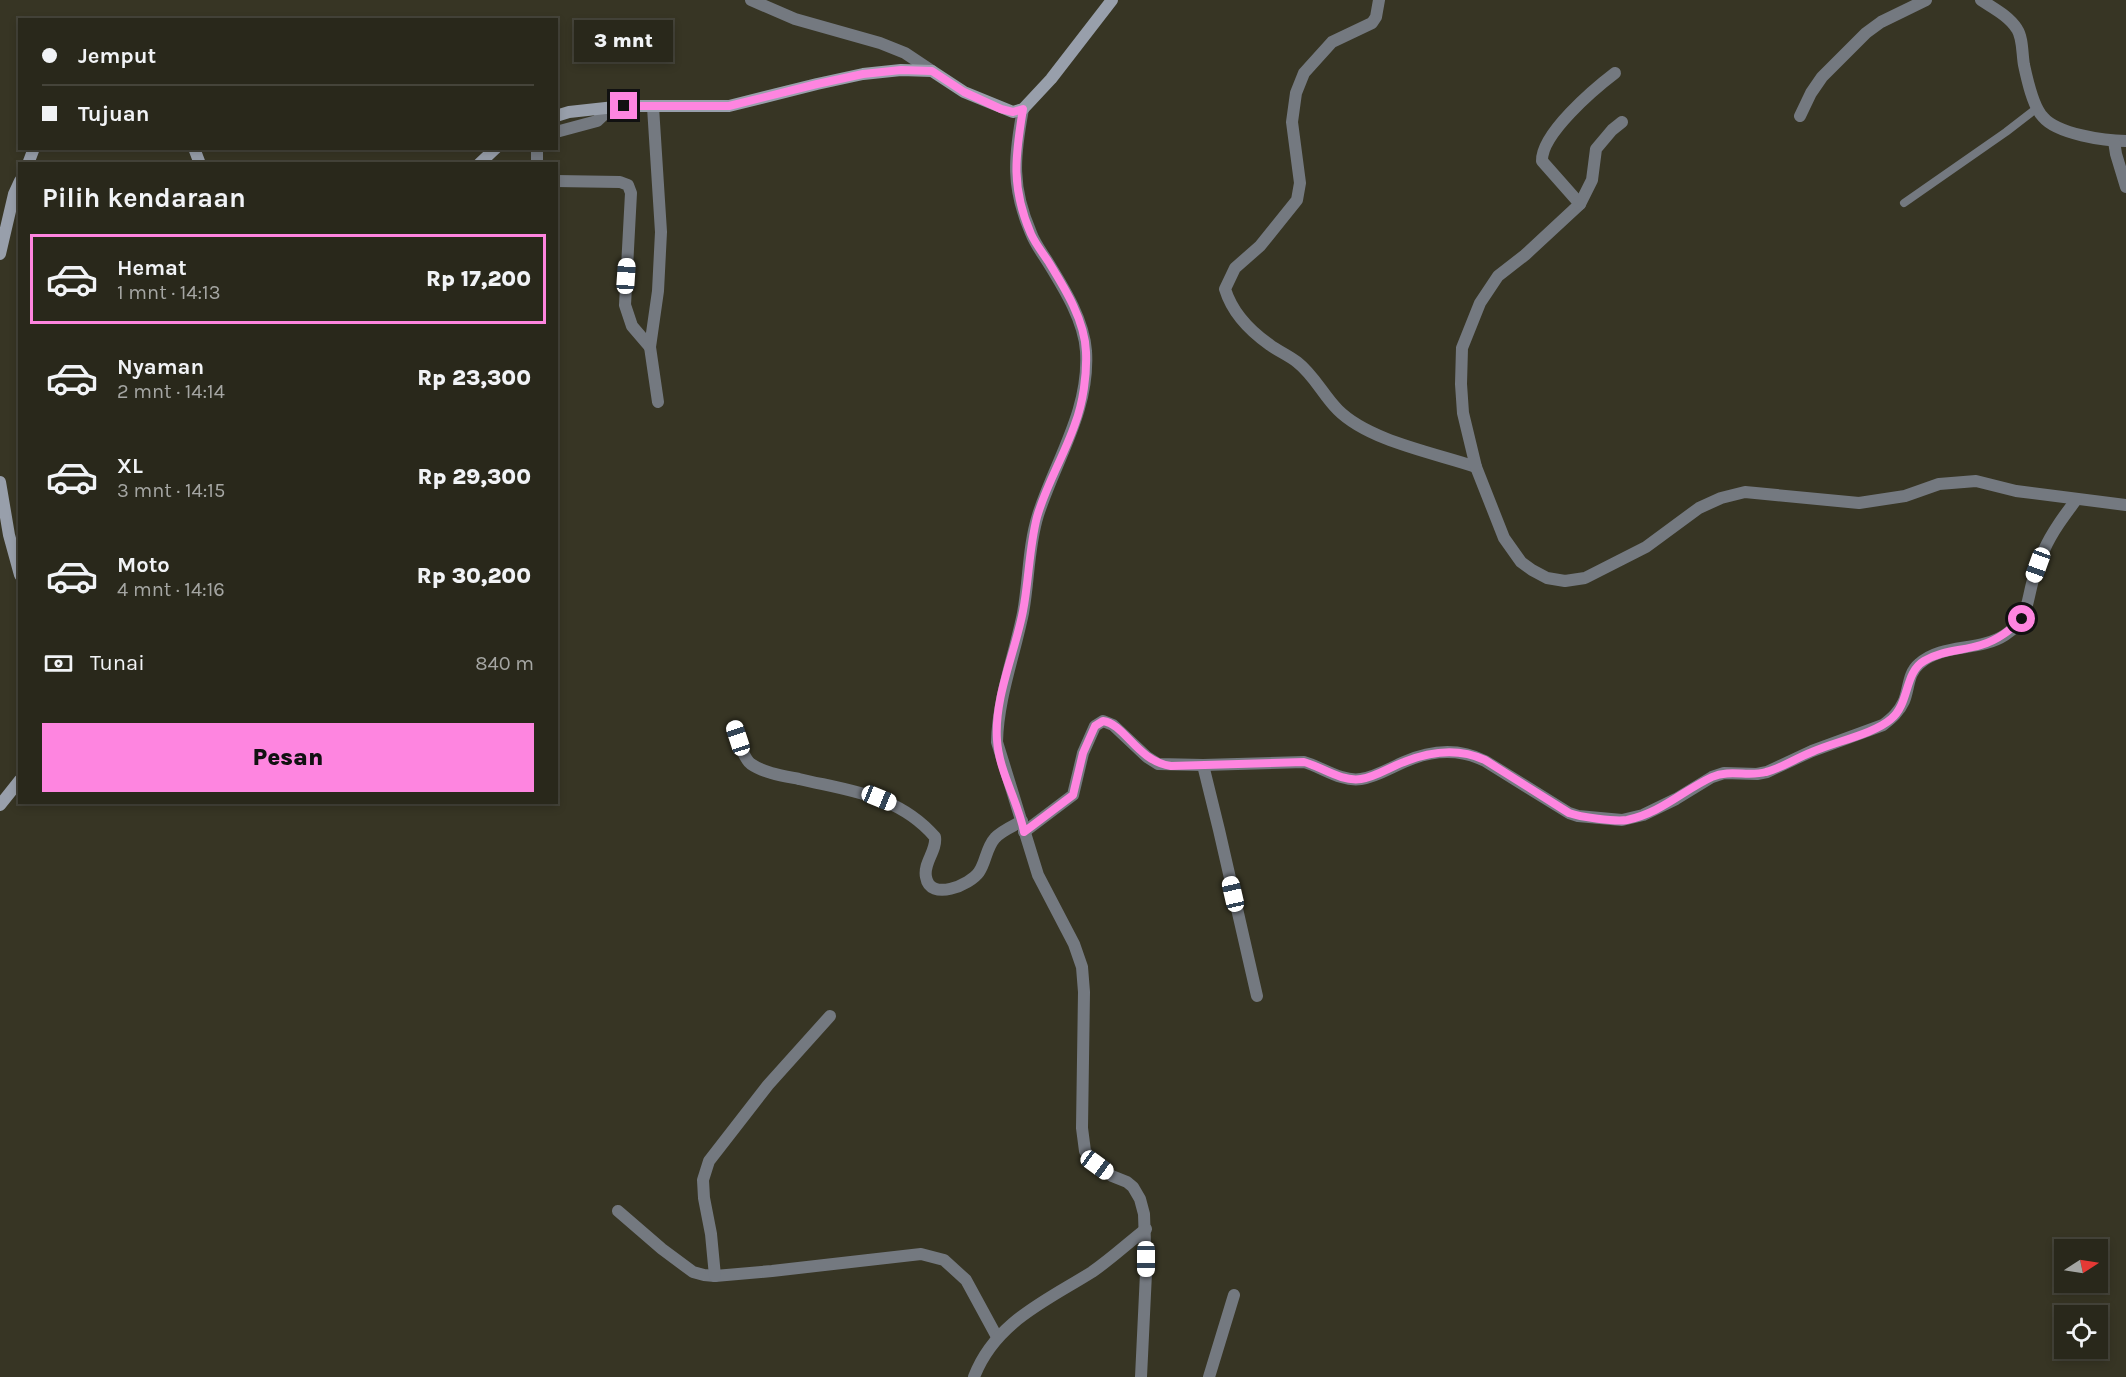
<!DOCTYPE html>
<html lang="id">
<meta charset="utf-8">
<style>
:root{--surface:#29281b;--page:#353428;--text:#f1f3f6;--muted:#a5a6a3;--line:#45443a;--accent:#fe85e0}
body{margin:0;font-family:Karla,sans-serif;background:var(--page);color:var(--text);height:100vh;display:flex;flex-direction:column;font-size:22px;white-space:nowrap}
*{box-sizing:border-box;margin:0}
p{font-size:20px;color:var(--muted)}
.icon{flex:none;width:33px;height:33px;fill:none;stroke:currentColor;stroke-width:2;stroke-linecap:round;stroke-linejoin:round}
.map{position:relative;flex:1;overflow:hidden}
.panel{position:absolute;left:18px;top:162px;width:540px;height:642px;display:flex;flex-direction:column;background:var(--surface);border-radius:0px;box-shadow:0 3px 9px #0003,0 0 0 2px var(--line)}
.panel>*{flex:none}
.hud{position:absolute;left:18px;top:18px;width:540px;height:132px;border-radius:0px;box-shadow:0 3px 9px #0003,0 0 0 2px var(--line);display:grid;align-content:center;height:132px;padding:0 24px;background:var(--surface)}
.needle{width:39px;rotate:78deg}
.buttons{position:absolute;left:2054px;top:1239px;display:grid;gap:12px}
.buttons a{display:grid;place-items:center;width:54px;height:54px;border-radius:0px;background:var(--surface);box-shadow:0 3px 9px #0003,0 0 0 2px var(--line);font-size:30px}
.end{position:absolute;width:27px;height:27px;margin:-14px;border:8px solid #fe85e0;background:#111;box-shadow:0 0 0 3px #111}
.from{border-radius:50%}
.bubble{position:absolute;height:42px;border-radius:0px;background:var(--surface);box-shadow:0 3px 9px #0003,0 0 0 2px var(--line);font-size:20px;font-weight:800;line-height:42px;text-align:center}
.car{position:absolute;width:18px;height:36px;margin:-18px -9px;border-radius:8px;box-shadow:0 0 4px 2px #0007;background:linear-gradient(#fff 24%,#345 0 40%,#fff 0 76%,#345 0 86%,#fff 0)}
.hud b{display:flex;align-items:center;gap:21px;height:57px;font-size:22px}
.hud b+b{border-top:2px solid var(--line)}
.hud i{width:15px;height:15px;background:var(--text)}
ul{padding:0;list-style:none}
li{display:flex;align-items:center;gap:18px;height:90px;margin:0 12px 9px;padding:0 12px;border:3px solid transparent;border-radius:0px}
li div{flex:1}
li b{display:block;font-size:22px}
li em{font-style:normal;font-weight:800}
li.active{border-color:var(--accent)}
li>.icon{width:54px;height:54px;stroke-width:1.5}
h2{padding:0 24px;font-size:27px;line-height:72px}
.pay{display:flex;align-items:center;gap:15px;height:66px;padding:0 24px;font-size:22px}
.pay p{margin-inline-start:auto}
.action{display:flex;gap:12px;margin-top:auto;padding:12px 24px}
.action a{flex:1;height:69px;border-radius:0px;background:var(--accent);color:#111;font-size:24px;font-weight:800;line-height:69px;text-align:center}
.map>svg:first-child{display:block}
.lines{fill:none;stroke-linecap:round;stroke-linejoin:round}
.lane{stroke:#747980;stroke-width:8}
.street{stroke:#747980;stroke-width:12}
.secondary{stroke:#989fab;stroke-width:12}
.route{stroke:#fe85e0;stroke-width:8}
</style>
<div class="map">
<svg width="2126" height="1377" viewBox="0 0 2126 1377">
<rect width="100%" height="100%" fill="#373524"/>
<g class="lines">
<path class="lane" d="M1904,203L2006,132L2037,108"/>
<g class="street">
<path d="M751,0L795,19L880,43L905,53L932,71"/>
<path d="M1379,0L1376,17L1372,23L1332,42L1304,73L1296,93L1292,122L1300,183L1297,200L1260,246L1235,268L1225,289C1232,312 1250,331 1270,345C1278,351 1288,355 1297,362C1314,375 1323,395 1338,410C1369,441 1435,453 1476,467"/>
<path d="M1981,0C1993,8 2009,16 2017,29C2023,38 2022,54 2024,65C2027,79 2033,107 2043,117C2057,134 2105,141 2126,141"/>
<path d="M653,107L661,232L658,291L650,347L658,402"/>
<path d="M1023,109C1014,157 1011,187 1031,233C1035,244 1043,254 1049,264C1065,290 1084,321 1086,351C1090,411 1055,461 1038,515C1028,547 1029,581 1023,613C1014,657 998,698 997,742L1038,875L1074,944L1082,967L1084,992L1082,1128L1085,1151L1092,1161L1112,1176L1127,1182L1133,1187L1140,1199L1144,1214L1146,1273L1141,1377"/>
<path d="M1800,116L1811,93L1822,77L1866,33L1881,22L1926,0"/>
<path d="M1622,122L1612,130L1596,149L1592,180L1580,204L1525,255L1498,276L1480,303L1462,348L1461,384L1463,413L1476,467L1504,538L1521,562L1532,570L1547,578L1565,581L1585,578L1646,547L1699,508L1721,498L1745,492L1859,503L1905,496L1939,484L1976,481L2016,491L2126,505"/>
<path d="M556,132L597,121L613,106"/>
<path d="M2114,141L2116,154L2126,187"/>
<path d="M537,148V164"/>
<path d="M556,181L620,182L628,185L631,193L625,305L632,326L650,347"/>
<path d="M1580,204L1542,161C1541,134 1594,89 1615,73"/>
<path d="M735,726C738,737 742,757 751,764C764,773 784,776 799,779C850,791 899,795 935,837C937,851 923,863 926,877C930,902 970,885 979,872C986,862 986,848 995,838C1001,831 1013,826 1022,821"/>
<path d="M1203,765L1219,830L1257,996"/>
<path d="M1024,832L1073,795L1083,753L1095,726L1103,721L1113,725L1147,757L1158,764L1203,765L1304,762C1322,767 1341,782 1361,779C1376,777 1390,768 1404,762C1431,750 1459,748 1485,761L1569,813L1578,816L1622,820L1643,815L1676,799L1712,777L1724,773L1757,774L1767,772L1812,751L1883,725C1892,718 1899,712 1904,701C1909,689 1908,673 1919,664C1942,643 1979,652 2005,635C2029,619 2026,604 2033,580C2036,570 2040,560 2044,550C2052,532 2064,516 2076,500"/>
<path d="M618,1211L662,1249L693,1272L704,1275L715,1276L772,1271L921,1254L944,1260L966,1280L997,1337"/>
<path d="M715,1276L711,1234L704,1198L703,1180L709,1161L768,1085L830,1016"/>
<path d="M974,1377C995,1322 1046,1301 1092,1272C1111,1259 1128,1243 1146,1229"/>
<path d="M1209,1377L1234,1295"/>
</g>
<g class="secondary">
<path d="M556,116L569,112L624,106H729L817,84L863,74L901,70L932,71L964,92L1013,112L1023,109L1051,79L1112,0"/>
<path d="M194,148L200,164"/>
<path d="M28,164L34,148"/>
<path d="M479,164L496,148"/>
<path d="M0,254L14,194L20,181"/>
<path d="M0,482L9,535L20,575"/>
<path d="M0,805L20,780"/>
</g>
</g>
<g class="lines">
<path class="route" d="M624,106H729L817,84L863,74L901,70L932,71L964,92L1001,109L1013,112L1023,109C1015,157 1011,188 1031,234C1035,243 1042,252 1048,261C1064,287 1085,320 1086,352C1087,375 1083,403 1075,424C1064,456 1046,485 1037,517C1029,548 1029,580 1023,611C1015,653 994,697 997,740C999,772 1018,801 1024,832L1073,795L1083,753L1095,726L1103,721C1125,724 1137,761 1171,766L1304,762C1322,767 1341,782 1361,779C1376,777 1390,767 1404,762C1431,751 1459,748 1485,760L1569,813C1580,817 1615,822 1627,820C1661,813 1682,791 1712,777C1730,769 1748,777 1766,772C1782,768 1796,758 1812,752C1834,742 1874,734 1891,719C1910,703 1904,673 1924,661C1942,650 1962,651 1981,645C1998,640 2010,630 2022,619"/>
</g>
</svg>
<div class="buttons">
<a><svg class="needle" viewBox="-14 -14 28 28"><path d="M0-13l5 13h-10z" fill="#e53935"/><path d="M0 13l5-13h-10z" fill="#a5a6a3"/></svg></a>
<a><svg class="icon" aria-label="locate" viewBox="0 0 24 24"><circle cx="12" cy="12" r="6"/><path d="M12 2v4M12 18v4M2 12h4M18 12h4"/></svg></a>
</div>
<i class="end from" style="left:2022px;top:619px"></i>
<i class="end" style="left:624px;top:106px"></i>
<div class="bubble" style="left:574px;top:20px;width:99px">3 mnt</div>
<i class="car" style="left:626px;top:276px;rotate:4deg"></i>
<i class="car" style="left:2038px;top:565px;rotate:200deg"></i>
<i class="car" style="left:738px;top:738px;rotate:342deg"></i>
<i class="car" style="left:879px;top:798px;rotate:112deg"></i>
<i class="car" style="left:1233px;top:894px;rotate:347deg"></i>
<i class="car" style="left:1097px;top:1165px;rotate:126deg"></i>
<i class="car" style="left:1146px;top:1259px;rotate:180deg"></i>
<div class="hud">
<b><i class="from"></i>Jemput</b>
<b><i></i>Tujuan</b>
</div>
<section class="panel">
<h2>Pilih kendaraan</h2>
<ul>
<li class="active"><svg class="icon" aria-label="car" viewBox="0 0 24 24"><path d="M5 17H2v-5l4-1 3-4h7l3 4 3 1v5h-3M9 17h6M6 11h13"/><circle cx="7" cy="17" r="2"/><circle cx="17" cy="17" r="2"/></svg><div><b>Hemat</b><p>1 mnt · 14:13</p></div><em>Rp 17,200</em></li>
<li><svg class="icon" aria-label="car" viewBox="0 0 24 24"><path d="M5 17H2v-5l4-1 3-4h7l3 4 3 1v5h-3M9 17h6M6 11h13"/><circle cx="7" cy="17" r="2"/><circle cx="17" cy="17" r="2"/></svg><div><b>Nyaman</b><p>2 mnt · 14:14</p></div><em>Rp 23,300</em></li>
<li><svg class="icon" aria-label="car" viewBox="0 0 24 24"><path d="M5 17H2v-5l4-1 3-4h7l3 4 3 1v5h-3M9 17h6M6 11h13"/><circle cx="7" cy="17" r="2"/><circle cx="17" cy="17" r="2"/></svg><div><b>XL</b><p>3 mnt · 14:15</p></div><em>Rp 29,300</em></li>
<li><svg class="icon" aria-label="car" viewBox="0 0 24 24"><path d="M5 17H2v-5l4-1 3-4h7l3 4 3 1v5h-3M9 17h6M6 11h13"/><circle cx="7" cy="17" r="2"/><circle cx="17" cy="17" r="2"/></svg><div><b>Moto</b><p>4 mnt · 14:16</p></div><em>Rp 30,200</em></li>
</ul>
<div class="pay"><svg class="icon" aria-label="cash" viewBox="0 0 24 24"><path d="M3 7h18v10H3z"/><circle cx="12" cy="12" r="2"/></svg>Tunai<p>840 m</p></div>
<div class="action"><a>Pesan</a></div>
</section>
</div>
